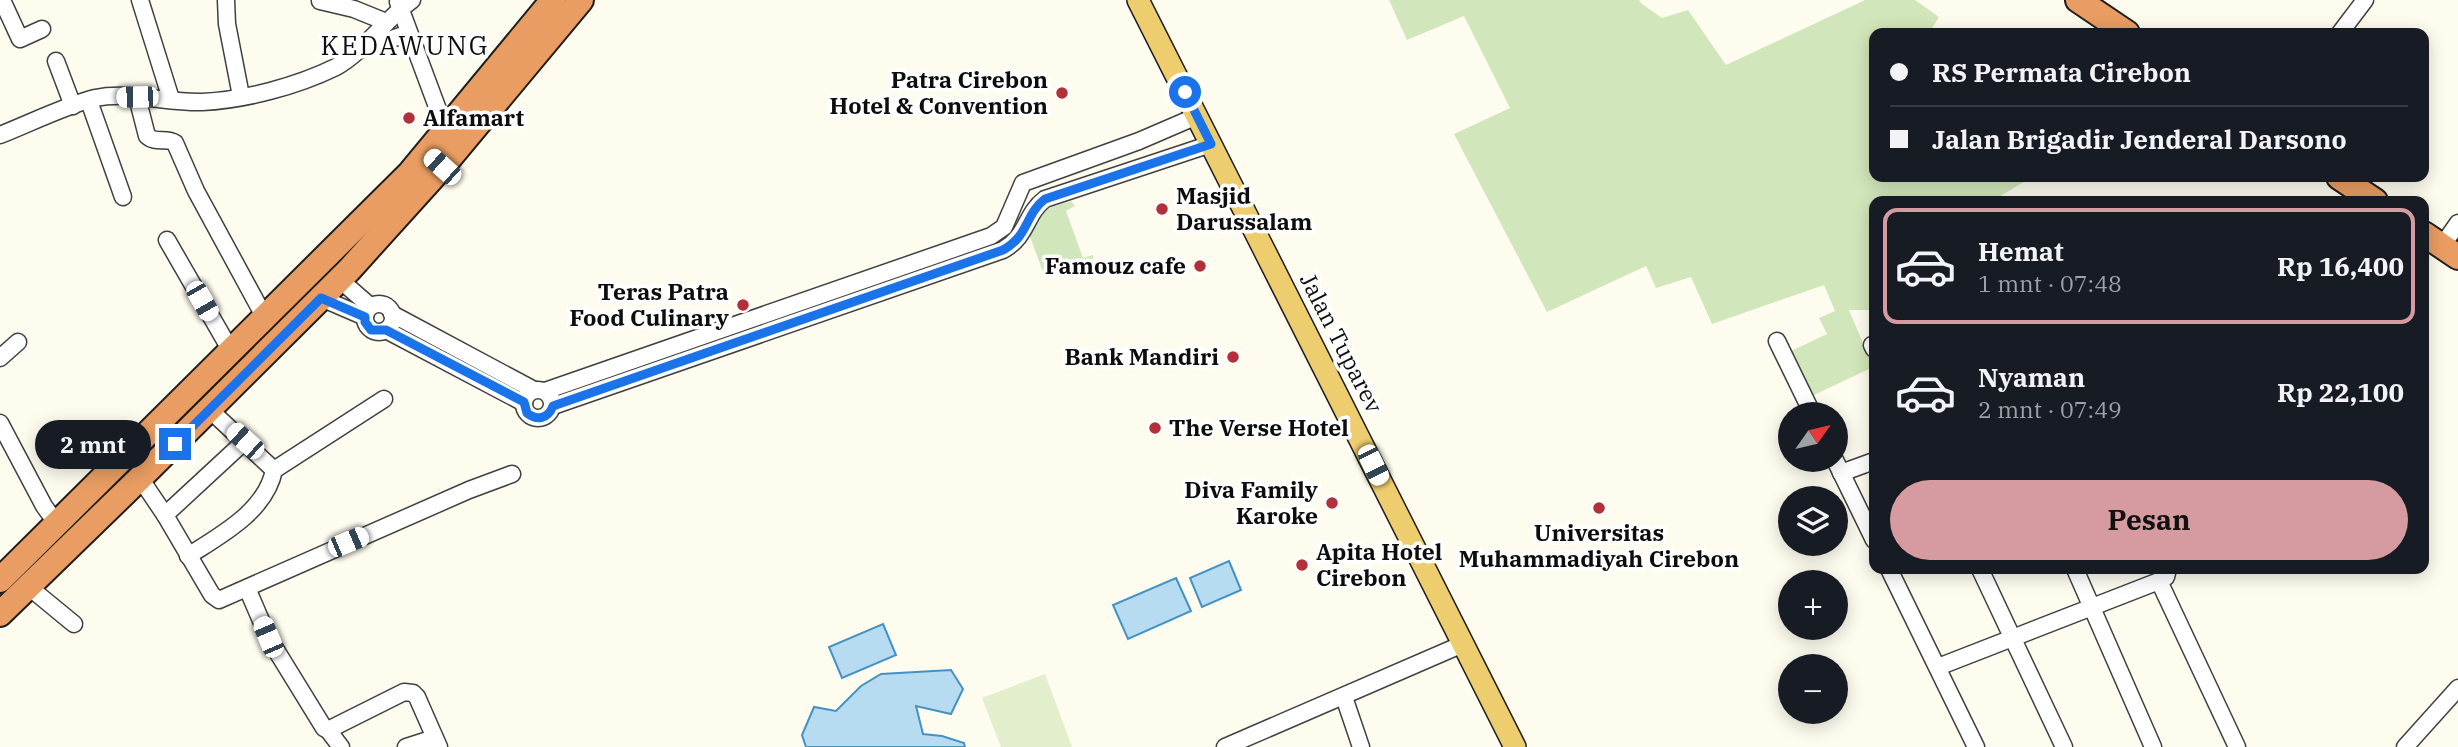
<!DOCTYPE html>
<html lang="id">
<meta charset="utf-8">
<style>
:root{--surface:#171b24;--page:#242831;--text:#f1f3f6;--muted:#9ea1a6;--line:#363941;--accent:#d59ba0}
body{margin:0;font-family:"IBM Plex Serif",serif;background:var(--page);color:var(--text);height:100vh;display:flex;flex-direction:column;font-size:26px;white-space:nowrap}
*{box-sizing:border-box;margin:0}
p{font-size:23px;color:var(--muted)}
.icon{flex:none;width:38px;height:38px;fill:none;stroke:currentColor;stroke-width:2;stroke-linecap:round;stroke-linejoin:round}
.map{position:relative;flex:1;overflow:hidden}
.panel{position:absolute;left:1869px;top:196px;width:560px;height:378px;display:flex;flex-direction:column;background:var(--surface);border-radius:14px;box-shadow:0 4px 18px #0003}
.panel>*{flex:none}
.hud{position:absolute;left:1869px;top:28px;width:560px;height:154px;border-radius:14px;box-shadow:0 4px 18px #0003;display:grid;align-content:center;height:154px;padding:0 21px;background:var(--surface)}
.needle{width:46px;rotate:56deg}
.buttons{position:absolute;left:1778px;top:402px;display:grid;gap:14px}
.buttons a{display:grid;place-items:center;width:70px;height:70px;border-radius:50%;background:var(--surface);box-shadow:0 4px 18px #0003;font-size:35px}
.end{position:absolute;width:32px;height:32px;margin:-16px;border:9px solid #1a73e8;background:#fff;box-shadow:0 0 0 4px #fff}
.from{border-radius:50%}
.bubble{position:absolute;height:49px;border-radius:24px;background:var(--surface);box-shadow:0 4px 18px #0003;font-size:23px;font-weight:700;line-height:49px;text-align:center}
.car{position:absolute;width:21px;height:42px;margin:-21px -10px;border-radius:9px;box-shadow:0 0 5px 2px #0007;background:linear-gradient(#fff 24%,#345 0 40%,#fff 0 76%,#345 0 86%,#fff 0)}
.hud b{display:flex;align-items:center;gap:24px;height:66px;font-size:26px}
.hud b+b{border-top:2px solid var(--line)}
.hud i{width:18px;height:18px;background:var(--text)}
ul{padding:12px 0 0;list-style:none}
li{display:flex;align-items:center;gap:21px;height:116px;margin:0 14px 10px;padding:0 7px;border:4px solid transparent;border-radius:14px}
li div{flex:1}
li b{display:block;font-size:26px}
li em{font-style:normal;font-weight:700}
li.on{border-color:var(--accent)}
li>.icon{width:63px;height:63px;stroke-width:1.5}
.cta{display:flex;gap:14px;margin-top:auto;padding:14px 21px}
.cta a{flex:1;height:80px;border-radius:42px;background:var(--accent);color:#111;font-size:28px;font-weight:700;line-height:80px;text-align:center}
.map>svg:first-child{display:block}
.green{fill:#d2e6bb}
.pitch{fill:#e2eecc}
.water{fill:#b7dcf1;stroke:#4492c3;stroke-width:2}
.lines{fill:none;stroke-linecap:round;stroke-linejoin:round}
.minor-casing{stroke:#404040;stroke-width:19}
.major-casing{stroke:#1e1e1e;stroke-width:24}
.highway-casing{stroke:#1e1e1e;stroke-width:28}
.minor{stroke:#fff;stroke-width:16}
.major{stroke:#eecd6f;stroke-width:21}
.highway{stroke:#e99d62;stroke-width:24}
.route{stroke:#1a73e8;stroke-width:9}
.poi-dot{fill:#b23038;stroke:#fff;stroke-width:2.5}
.labels{text-anchor:middle;stroke-width:7;stroke-linejoin:round;paint-order:stroke}
.poi-label{font-size:23px;font-weight:bold;fill:#0d0d0d;stroke:#fff;text-anchor:end}
.street-label{font-size:23px;fill:#0d0d0d;stroke:#fff}
.quarter-label{font-size:26px;letter-spacing:2px;fill:#0d0d0d;stroke:#fff}
</style>
<div class="map">
<svg width="2458" height="747" viewBox="0 0 2458 747">
<rect width="100%" height="100%" fill="#fefbef"/>
<g class="green">
<path d="M1389,0H1639L1642,4L1662,18L1688,10L1726,65L1865,0H1915L1939,17L1929,33H1874V177H2032L1992,201H1874V310H1849L1873,367L1812,396L1791,351L1827,334L1819,318L1835,311L1824,285L1712,324L1691,277L1656,288L1646,266L1547,312L1454,134L1510,108L1464,16L1407,40Z"/>
<path d="M1071,201L1075,206L1066,211L1083,258L1093,255V258L1084,266L1049,277L1043,272L1030,237C1042,208 1043,210 1071,201Z"/>
</g>
<path class="pitch" d="M1045,674L1072,747H1001L982,698Z"/>
<g class="water">
<path d="M1229,561L1241,590L1202,607L1190,578Z"/>
<path d="M1176,578L1191,611L1128,639L1113,605Z"/>
<path d="M883,624L896,655L842,678L829,647Z"/>
<path d="M951,670L963,689L951,714L916,706L923,734L942,736L964,743L965,747H806L802,735L814,707L836,711L861,686L881,674Z"/>
</g>
<g class="lines">
<g class="minor-casing">
<g id="minor">
<path d="M2,0L20,39L42,29"/>
<path d="M140,0L171,99"/>
<path d="M226,0L227,24L241,96"/>
<path d="M320,1L354,9L386,22"/>
<path d="M398,2L446,131"/>
<path d="M2340,33L2365,0"/>
<path d="M362,49L409,33"/>
<path d="M56,61L73,106"/>
<path d="M137,97L147,136C156,144 166,137 175,143L196,191L265,318"/>
<path d="M89,101L123,197"/>
<path d="M0,135C28,124 67,105 95,98C130,91 167,103 202,102C245,100 297,86 336,67C363,52 386,19 412,0"/>
<path d="M167,240L231,351"/>
<path d="M2442,246L2458,223"/>
<path d="M339,279L370,306"/>
<path d="M321,298L365,317"/>
<circle cx="379" cy="318" r="14"/>
<path d="M392,314L534,390"/>
<path d="M386,330L524,403"/>
<path d="M1777,341L1813,415"/>
<path d="M1872,345L1874,349"/>
<path d="M0,358L18,342"/>
<circle cx="538" cy="404" r="14"/>
<path d="M545,391L991,236L1004,227L1023,183L1139,141L1197,116"/>
<path d="M553,406L1003,250C1028,236 1025,214 1045,199L1211,144"/>
<path d="M209,409L274,470"/>
<path d="M0,423L44,506L57,524"/>
<path d="M1835,460L1874,540"/>
<path d="M1841,473L1874,461"/>
<path d="M140,478L165,515L212,595L219,600L469,490L512,474"/>
<path d="M165,515L245,441"/>
<path d="M188,556C221,535 266,511 274,470L384,399"/>
<path d="M1889,569L1976,747"/>
<path d="M1980,569L2064,747"/>
<path d="M2075,569L2153,747"/>
<path d="M2159,581L2237,747"/>
<path d="M29,587L74,624"/>
<path d="M247,588L268,637L324,728L328,730L404,692L413,693L417,697L439,747"/>
<path d="M1938,667L2159,581L2166,577L2168,569"/>
<path d="M1344,697L1361,747"/>
<path d="M328,730L341,747"/>
<path d="M406,747L434,738"/>
<path d="M1225,747L1463,644"/>
<path d="M2405,747L2458,688"/>
</g>
</g>
<g class="major-casing">
<path id="major" d="M1138,0L1515,747"/>
</g>
<g class="highway-casing">
<g id="highway">
<path d="M2078,0L2127,33"/>
<path d="M2339,177L2375,201"/>
<path d="M2424,234L2458,257"/>
<path d="M0,580L410,173L553,0"/>
<path d="M0,614L140,478L349,270L442,167L581,0"/>
</g>
</g>
<use href="#minor" class="minor"/>
<use href="#major" class="major"/>
<use href="#highway" class="highway"/>
</g>
<g class="lines">
<path class="route" d="M175,444L321,298L365,317V322L371,330H386L524,402L527,413C537,421 548,419 553,406L1003,250C1029,236 1025,214 1045,199L1211,144L1185,92"/>
</g>
<g class="poi-dot">
<circle cx="1062" cy="93" r="7"/>
<circle cx="409" cy="118" r="7"/>
<circle cx="1162" cy="209" r="7"/>
<circle cx="1200" cy="266" r="7"/>
<circle cx="743" cy="305" r="7"/>
<circle cx="1233" cy="357" r="7"/>
<circle cx="1155" cy="428" r="7"/>
<circle cx="1332" cy="503" r="7"/>
<circle cx="1599" cy="508" r="7"/>
<circle cx="1302" cy="565" r="7"/>
</g>
<g class="labels">
<g class="poi-label">
<text x="1048" y="88">Patra Cirebon<tspan x="1048" dy="26">Hotel &amp; Convention</tspan></text>
<text x="423" y="126" text-anchor="start">Alfamart</text>
<text x="1176" y="204" text-anchor="start">Masjid<tspan x="1176" dy="26">Darussalam</tspan></text>
<text x="1186" y="274">Famouz cafe</text>
<text x="729" y="300">Teras Patra<tspan x="729" dy="26">Food Culinary</tspan></text>
<text x="1219" y="365">Bank Mandiri</text>
<text x="1169" y="436" text-anchor="start">The Verse Hotel</text>
<text x="1318" y="498">Diva Family<tspan x="1318" dy="26">Karoke</tspan></text>
<text x="1599" y="541" text-anchor="middle">Universitas<tspan x="1599" dy="26">Muhammadiyah Cirebon</tspan></text>
<text x="1316" y="560" text-anchor="start">Apita Hotel<tspan x="1316" dy="26">Cirebon</tspan></text>
</g>
<g class="street-label">
<text transform="translate(1341 343) rotate(63)" y="8">Jalan Tuparev</text>
</g>
<g class="quarter-label">
<text x="405" y="55">KEDAWUNG</text>
</g>
</g>
</svg>
<div class="buttons">
<a><svg class="needle" viewBox="-14 -14 28 28"><path d="M0-13l5 13h-10z" fill="#e53935"/><path d="M0 13l5-13h-10z" fill="#9ea1a6"/></svg></a>
<a><svg class="icon" aria-label="layers" viewBox="0 0 24 24"><path d="M12 4l9 5-9 5-9-5zM3 14l9 5 9-5"/></svg></a>
<a>+</a>
<a>−</a>
</div>
<i class="end from" style="left:1185px;top:92px"></i>
<i class="end" style="left:175px;top:444px"></i>
<div class="bubble" style="left:35px;top:420px;width:116px">2 mnt</div>
<i class="car" style="left:137px;top:97px;rotate:269deg"></i>
<i class="car" style="left:442px;top:167px;rotate:312deg"></i>
<i class="car" style="left:202px;top:301px;rotate:150deg"></i>
<i class="car" style="left:245px;top:441px;rotate:312deg"></i>
<i class="car" style="left:1373px;top:465px;rotate:154deg"></i>
<i class="car" style="left:348px;top:542px;rotate:67deg"></i>
<i class="car" style="left:268px;top:637px;rotate:337deg"></i>
<div class="hud">
<b><i class="from"></i>RS Permata Cirebon</b>
<b><i></i>Jalan Brigadir Jenderal Darsono</b>
</div>
<section class="panel">
<ul>
<li class="on"><svg class="icon" aria-label="car" viewBox="0 0 24 24"><path d="M5 17H2v-5l4-1 3-4h7l3 4 3 1v5h-3M9 17h6M6 11h13"/><circle cx="7" cy="17" r="2"/><circle cx="17" cy="17" r="2"/></svg><div><b>Hemat</b><p>1 mnt · 07:48</p></div><em>Rp 16,400</em></li>
<li><svg class="icon" aria-label="car" viewBox="0 0 24 24"><path d="M5 17H2v-5l4-1 3-4h7l3 4 3 1v5h-3M9 17h6M6 11h13"/><circle cx="7" cy="17" r="2"/><circle cx="17" cy="17" r="2"/></svg><div><b>Nyaman</b><p>2 mnt · 07:49</p></div><em>Rp 22,100</em></li>
</ul>
<div class="cta"><a>Pesan</a></div>
</section>
</div>
